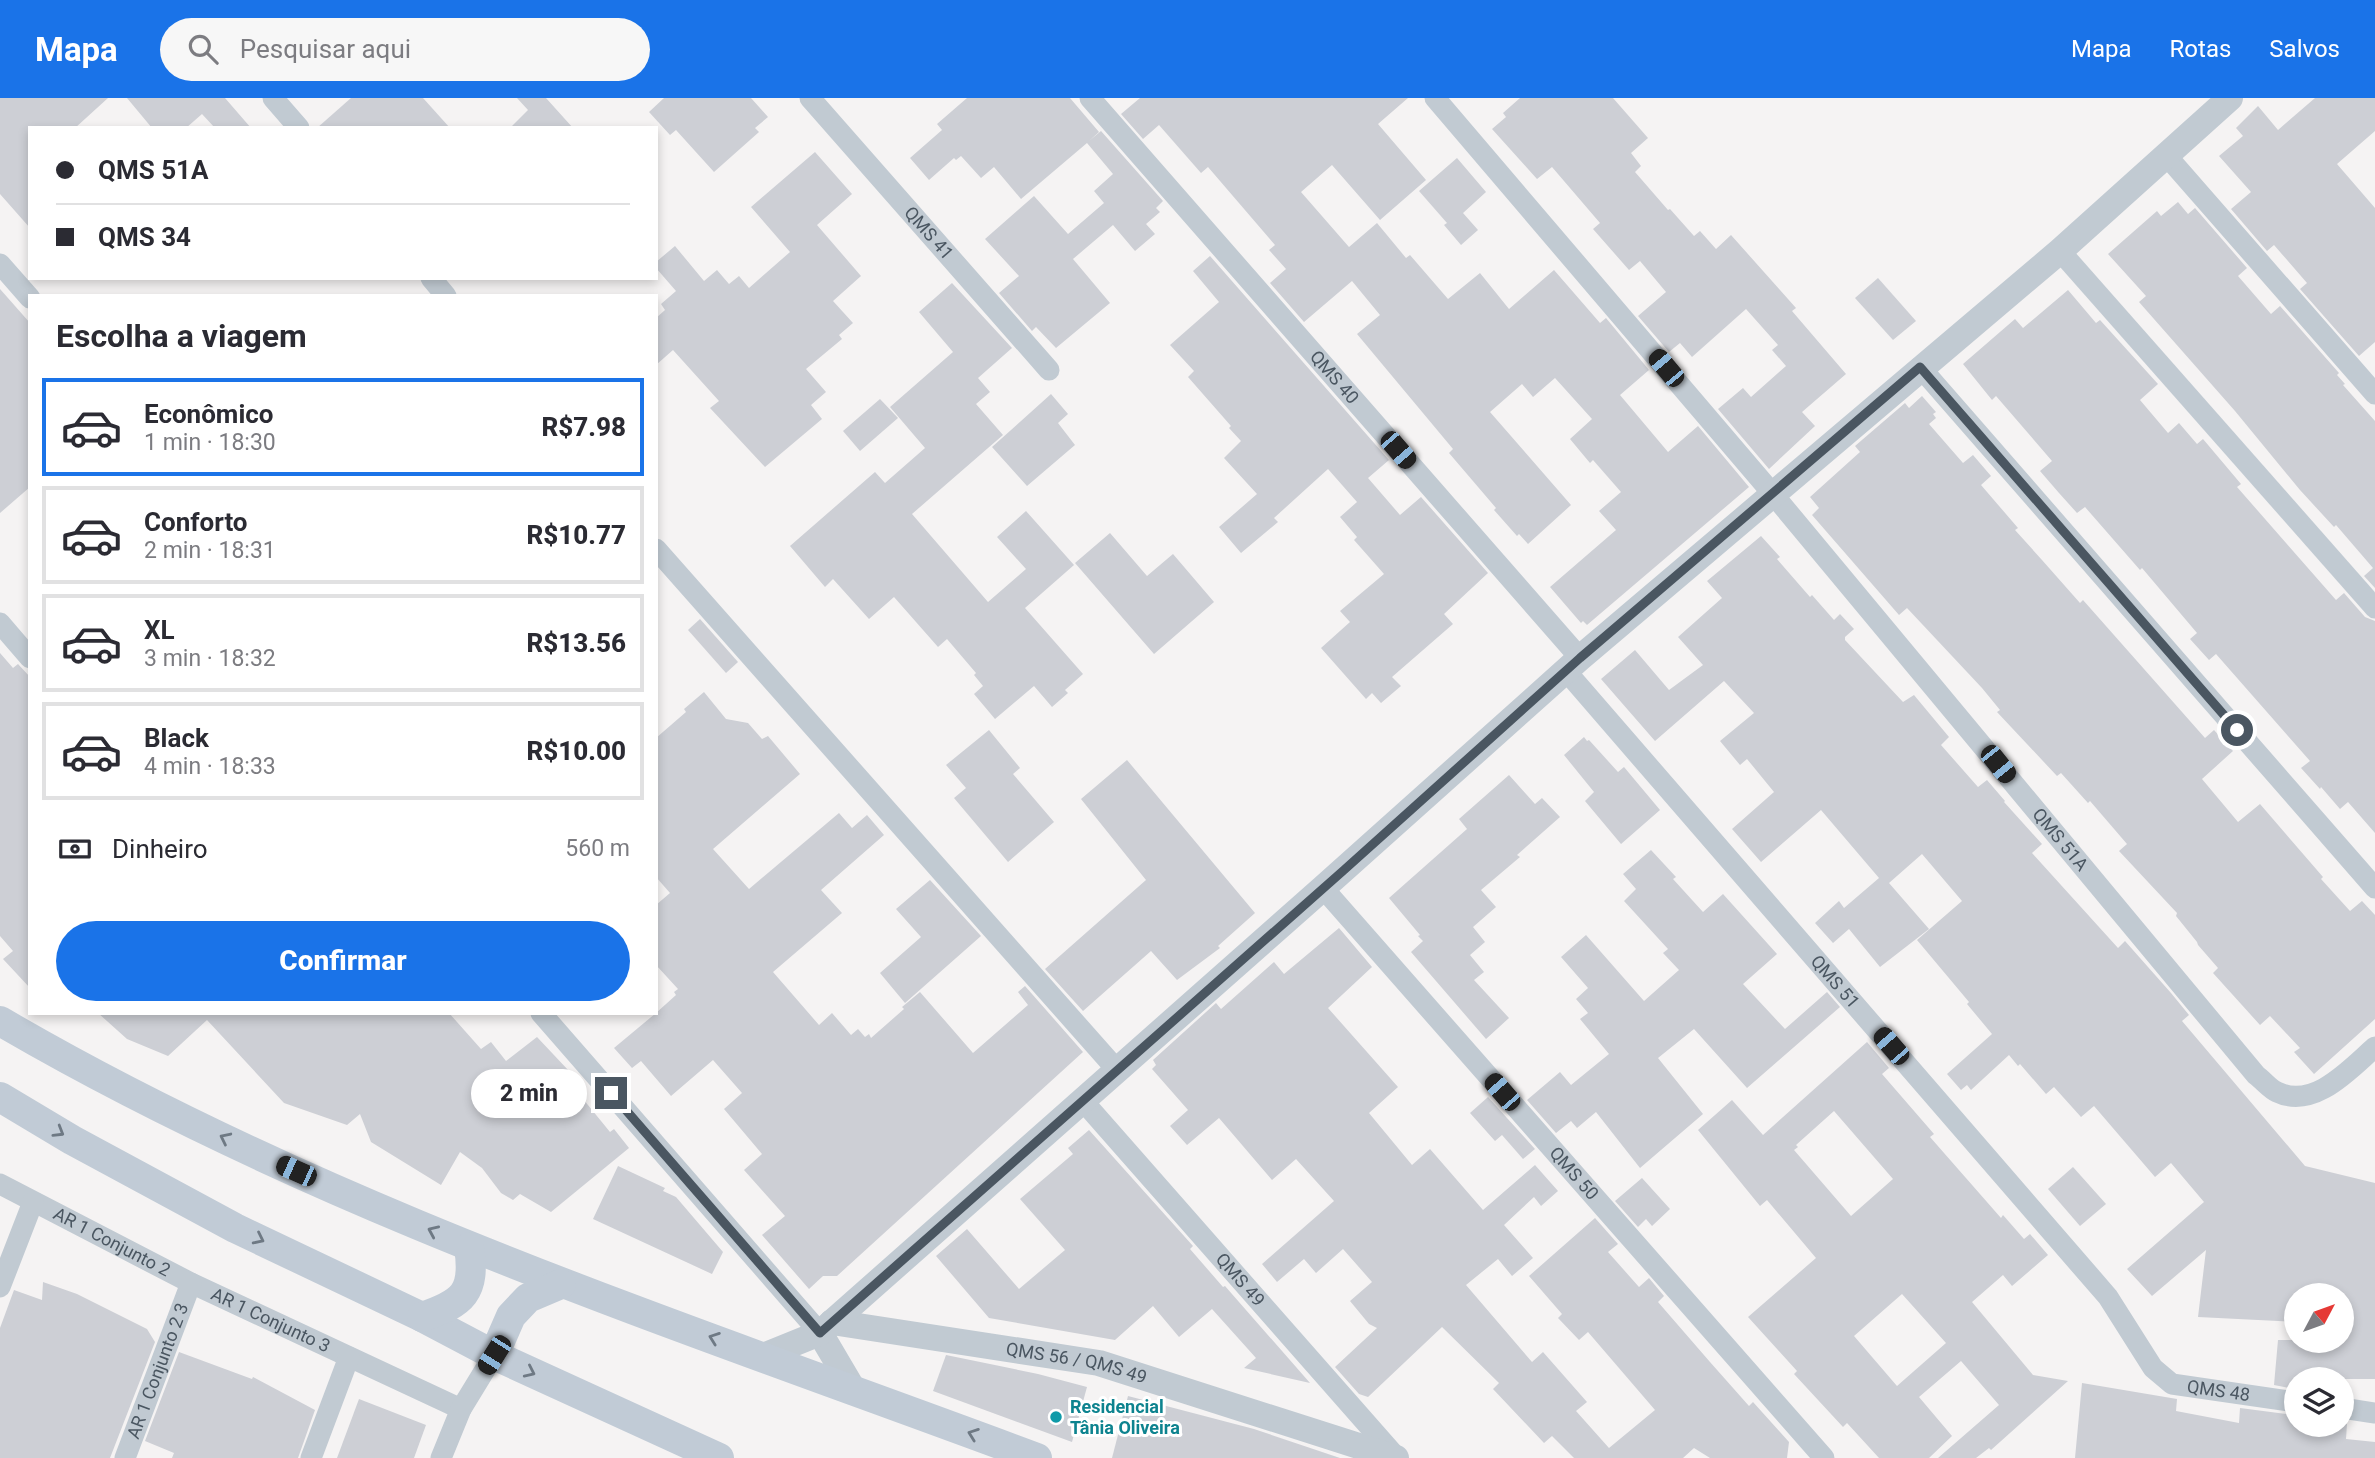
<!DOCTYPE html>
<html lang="pt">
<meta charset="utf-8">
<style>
:root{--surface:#fff;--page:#f7f7f7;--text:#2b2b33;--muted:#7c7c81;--line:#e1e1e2;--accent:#1a73e8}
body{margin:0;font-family:Roboto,sans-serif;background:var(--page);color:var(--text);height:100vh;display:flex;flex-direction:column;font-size:26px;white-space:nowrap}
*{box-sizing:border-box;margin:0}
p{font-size:23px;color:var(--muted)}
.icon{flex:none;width:38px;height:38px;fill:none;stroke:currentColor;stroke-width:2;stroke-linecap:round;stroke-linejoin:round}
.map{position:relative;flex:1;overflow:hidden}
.sheet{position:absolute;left:28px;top:196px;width:630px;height:721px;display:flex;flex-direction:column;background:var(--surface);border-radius:0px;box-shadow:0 4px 10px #0003}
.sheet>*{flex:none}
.guide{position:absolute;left:28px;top:28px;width:630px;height:154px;border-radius:0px;box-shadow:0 4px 10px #0003;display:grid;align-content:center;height:154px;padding:0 28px;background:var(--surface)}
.needle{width:46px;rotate:49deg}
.buttons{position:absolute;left:2284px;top:1185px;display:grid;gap:14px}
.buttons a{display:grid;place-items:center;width:70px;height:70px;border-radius:50%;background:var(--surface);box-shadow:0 4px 10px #0003;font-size:35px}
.end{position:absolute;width:32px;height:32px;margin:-16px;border:9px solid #4a5661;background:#fff;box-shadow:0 0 0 4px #fff}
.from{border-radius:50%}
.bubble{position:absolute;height:49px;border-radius:24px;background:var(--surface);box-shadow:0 4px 10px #0003;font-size:23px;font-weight:800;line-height:49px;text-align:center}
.car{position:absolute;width:21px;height:42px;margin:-21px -10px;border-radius:9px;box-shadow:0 0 5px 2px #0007;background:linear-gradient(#222 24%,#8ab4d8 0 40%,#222 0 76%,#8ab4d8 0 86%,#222 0)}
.guide b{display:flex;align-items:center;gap:24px;height:66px;font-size:26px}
.guide b+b{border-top:2px solid var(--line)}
.guide i{width:18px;height:18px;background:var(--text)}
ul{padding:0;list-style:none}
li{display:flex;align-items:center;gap:21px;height:98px;margin:0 14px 10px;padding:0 14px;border:4px solid var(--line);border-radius:0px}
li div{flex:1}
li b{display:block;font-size:26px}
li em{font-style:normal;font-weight:800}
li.active{border-color:var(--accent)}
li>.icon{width:63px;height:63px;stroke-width:1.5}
h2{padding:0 28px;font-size:32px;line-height:84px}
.pay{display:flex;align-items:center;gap:18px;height:77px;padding:0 28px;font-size:26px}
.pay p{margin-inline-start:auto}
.action{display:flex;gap:14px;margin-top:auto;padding:14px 28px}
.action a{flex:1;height:80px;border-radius:42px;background:var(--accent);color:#fff;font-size:28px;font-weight:800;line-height:80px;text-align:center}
header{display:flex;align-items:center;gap:42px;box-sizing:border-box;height:98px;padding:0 35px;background:var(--accent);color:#fff}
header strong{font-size:33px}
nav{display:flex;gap:38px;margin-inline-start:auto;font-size:24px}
.search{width:490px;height:63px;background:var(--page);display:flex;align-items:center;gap:18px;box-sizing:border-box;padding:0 24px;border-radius:38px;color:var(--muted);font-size:26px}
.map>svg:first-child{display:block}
.building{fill:#cdcfd5;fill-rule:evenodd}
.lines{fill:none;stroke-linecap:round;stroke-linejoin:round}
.minor{stroke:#c1cad2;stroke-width:21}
.tertiary{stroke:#c1cad2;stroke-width:26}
.secondary{stroke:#c1cbd6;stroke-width:30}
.oneway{stroke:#6e7984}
.route{stroke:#4a5661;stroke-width:9}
.culture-dot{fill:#0f9aa8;stroke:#fff;stroke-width:2.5}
.labels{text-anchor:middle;stroke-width:6;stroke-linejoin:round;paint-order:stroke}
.street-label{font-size:18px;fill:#4a5661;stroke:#fff}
.culture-label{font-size:18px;font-weight:bold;fill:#0d838f;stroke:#fff;text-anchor:start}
</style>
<header>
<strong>Mapa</strong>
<div class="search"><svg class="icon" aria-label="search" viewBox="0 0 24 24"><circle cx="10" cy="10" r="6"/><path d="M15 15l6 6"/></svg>Pesquisar aqui</div>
<nav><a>Mapa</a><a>Rotas</a><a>Salvos</a></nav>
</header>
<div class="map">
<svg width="2375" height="1360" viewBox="0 0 2375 1360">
<rect width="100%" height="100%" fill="#f5f3f3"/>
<g class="building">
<path d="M0,0H108L75,30H30V130L0,96Z"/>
<path d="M127,0H225L251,30H215L202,16L186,30H152Z"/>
<path d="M351,0H423L450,30H317Z"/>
<path d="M517,0H546L573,30H510L528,12Z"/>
<path d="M664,0H751L768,19L755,30L759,34L714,74L676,32L670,37L649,14Z"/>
<path d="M967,0H1070L1099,34L1089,43L1101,33L1163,103L1156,110L1160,114L1146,126L1155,136L1135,153L1113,127L1073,161L1110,205L1056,250L1036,229L1032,233L999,195L1019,178L985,141L1034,98L1068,136L1104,105L1094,93L1113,76L1087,45L1021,101L994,69L981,80L961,58L956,62L954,60L929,82L910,60L942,32L937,26Z"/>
<path d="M1140,0H1408L1378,26L1426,82L1380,122L1332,67L1301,94L1349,149L1377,125L1406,160L1410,157L1448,201L1480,175L1509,211L1554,172L1600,225L1606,220L1649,272L1620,297L1668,354L1698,328L1749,389L1587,527L1583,523L1581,525L1550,489L1616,432L1599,413L1621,394L1593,362L1590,365L1570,341L1592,321L1555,280L1533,299L1522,286L1490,314L1571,407L1528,446L1519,436L1517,438L1494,412L1496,410L1449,355L1453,351L1357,236L1380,217L1352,183L1304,224L1270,185L1286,171L1269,152L1275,147L1208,69L1201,75L1159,27L1143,41L1121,16Z"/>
<path d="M1520,0H1613L1648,40L1631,55L1641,68L1635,74L1668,112L1670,111L1694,138L1700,133L1716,151L1731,137L1796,210L1792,213L1846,276L1802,314L1815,328L1769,371L1718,311L1743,290L1751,299L1786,268L1772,252L1778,247L1746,211L1692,259L1680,245L1669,254L1638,218L1666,194L1640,163L1629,172L1593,131L1600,125L1552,69L1537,81L1492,31L1506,19L1503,15Z"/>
<path d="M2315,0H2375V33L2337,66L2375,110V244L2359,258L2300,191L2307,185L2274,147L2267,153L2231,111L2251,94L2219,58L2243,38L2236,30L2258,8L2278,32Z"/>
<path d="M815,54L852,96L817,127L861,178L833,203L853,225L839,237L842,241L806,271L826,294L811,307L822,321L765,369L710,310L719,303L673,252L656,267V220L665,212L661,206L676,193L656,170V164L675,148L704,183L717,172L729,186L739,178L749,190L790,154L751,109Z"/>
<path d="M1457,60L1486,94L1463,115L1478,132L1461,147L1444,127L1447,125L1419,93Z"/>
<path d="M2178,104L2188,116L2195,110L2247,170L2238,178L2271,216L2280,208L2339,275L2337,277L2345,286L2343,287L2375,323V490L2364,478L2373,470L2336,427L2334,429L2300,392L2235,313L2139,204L2146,198L2108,156L2157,113L2161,118Z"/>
<path d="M1210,158L1389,362L1368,380L1400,417L1421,399L1488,475L1444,516L1453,526L1392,579L1401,588L1381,605L1372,595L1366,601L1321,550L1350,524L1340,513L1384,476L1354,442L1357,439L1340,419L1357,404L1328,371L1274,420L1278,424L1241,455L1219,429L1257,396L1224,360L1241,343L1229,330L1231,328L1188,279L1194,273L1170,247L1219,204L1193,173Z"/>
<path d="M1878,180L1916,223L1893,242L1855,200Z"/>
<path d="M952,185L1012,250L978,280L990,294L976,306L1003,337L912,416L988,504L1026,471L997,439L1026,413L1074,467L1025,510L1083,576L1065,592L1068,595L1052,609L1034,588L995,621L974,596L983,588L974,577L976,575L947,541L938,549L894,499L869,521L833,481L825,489L790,448L875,374L885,385L925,350L890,309L953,254L919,214Z"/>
<path d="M0,191L30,225V389L0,415Z"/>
<path d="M2068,192L2096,225L2100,222L2158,286L2140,302L2168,335L2179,325L2197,346L2203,341L2241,386L2237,389L2336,502L2344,495L2365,519L2375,523V735L2348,704L2340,711L2321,689L2320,691L2301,670L2310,663L2216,556L2209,562L2190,541L2197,535L2142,470L2140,472L2085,409L2077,415L2059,395L2040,373L2052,363L1996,298L1992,302L1963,266L2015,221L2023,230Z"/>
<path d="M1051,296L1068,316L1058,325L1075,347L1027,388L992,349Z"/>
<path d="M1922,298L1936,314L1933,316L1936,320L1929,326L1963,365L1973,357L1991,378L1981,387L2018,430L2015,432L2042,462L2080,505L2083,502L2205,640L2214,632L2233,653L2202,681L2238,724L2260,706L2323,779L2321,781L2350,813L2362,803L2375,817V921L2314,976L2294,954L2300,950L2270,918L2260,927L2213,875L2218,870L2198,847L2197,844L2176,818L2177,815L2119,753L2127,746L2090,703L2088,705L2061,675L2057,678L1997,614L2000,612L1982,590L1907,510L1899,517L1812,417L1819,410L1810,399L1860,354L1855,348L1905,305L1909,310Z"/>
<path d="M880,301L898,320L860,353L843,333Z"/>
<path d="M1110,435L1147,478L1173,456L1214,504L1154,556L1075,465Z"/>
<path d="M1761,438L1780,459L1777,461L1810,499L1812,497L1834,522L1840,516L1854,531L1845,539V542L1903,604L1914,597L1949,639L1941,647L1978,689L1987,682L2005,703L2004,704L2042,746L2032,755L2118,850L2125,843L2171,895L2189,917L2182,923L2305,1068L2375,1085V1281H2296L2295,1291L2274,1287L2278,1242H2342V1197H2296V1224L2198,1219L2206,1152L2152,1198L2127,1171L2204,1104L2171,1065L2155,1079L2094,1008L2081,1019L2054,989L2046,996L2020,966L2018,968L2009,957L1971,992L1967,987L1961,992L1947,976L1992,936L1967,906L1969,904L1917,842L1962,803L1922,756L1889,785L1929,831L1880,869L1849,831L1833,845L1815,825L1839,803L1844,810L1879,780L1821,712L1761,764L1732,731L1774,694L1747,661L1740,667L1720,643L1754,615L1724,583L1655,643L1601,581L1635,552L1669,592L1703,567L1678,539L1722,500L1707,483Z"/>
<path d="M700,521L738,564L726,575L688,532Z"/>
<path d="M0,555L13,570L18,566L30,579V890L3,861L13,853L0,838Z"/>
<path d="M704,594L726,621L748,625L762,641L768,638L800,676L713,751L749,791L839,715L852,730L867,717L884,737L821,792L842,815L773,874L819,927L832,915L851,937L858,931L865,939L869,936L871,940L904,911L902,909L920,894L973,955L1028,907L1018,894L1025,888L1083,954L837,1178H823L809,1191L762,1137L785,1118L744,1072L762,1056L724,1011L742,995L713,962L671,998L641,963L632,970L614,950L656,915L676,897L674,894L678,891L656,867V807L670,795L656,779V640L686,614L684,611Z"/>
<path d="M989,632L1020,670L1013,676L1054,724L1008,764L954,700L966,690L946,667Z"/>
<path d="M1584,639L1587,643L1589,642L1618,674L1624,669L1660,712L1621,746L1585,703L1594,694L1564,657Z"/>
<path d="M1127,662L1255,815L1218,848L1220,850L1177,882L1151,853L1083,913L1045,871L1146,782L1081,701Z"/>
<path d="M1509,677L1535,706L1542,700L1560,719L1517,757L1520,759L1481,792L1496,809L1473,829L1485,844L1470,857L1484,874L1474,882L1509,920L1486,941L1411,854L1423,843L1418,838L1420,837L1389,800L1467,731L1459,721Z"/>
<path d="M1651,752L1676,779L1673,781L1703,814L1723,796L1777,856L1743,886L1785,931L1827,894L1840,909L1747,990L1694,931L1658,960L1703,1016L1640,1070L1596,1014L1577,1030L1571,1023L1556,1035L1527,1002L1560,974L1571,987L1609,956L1580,921L1588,915L1576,901L1588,890L1561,859L1586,837L1644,903L1679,872L1663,855L1668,851L1624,803L1636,791L1623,776Z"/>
<path d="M930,782L981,838L905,905L880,875L921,839L896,811Z"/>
<path d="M1339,830L1372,869L1328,910L1398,989L1369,1015L1412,1067L1430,1051L1483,1112L1535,1067L1558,1093L1541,1108L1534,1099L1504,1127L1533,1160L1512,1178L1498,1161L1466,1187L1532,1264L1543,1254L1587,1304L1576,1313L1609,1350L1655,1312L1588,1234L1579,1242L1558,1220L1562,1216L1529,1178L1595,1120L1618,1146L1608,1154L1639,1189L1649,1180L1664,1198L1658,1204L1710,1264L1749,1308L1753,1304L1789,1344L1787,1360H1710L1694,1350L1683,1360H1574L1552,1338L1544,1345L1493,1291L1499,1285L1442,1229L1368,1299L1359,1296L1335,1269L1377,1230L1369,1226L1350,1203L1372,1184L1343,1151L1316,1175L1304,1161L1277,1184L1262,1166L1334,1103L1296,1061L1272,1082L1219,1020L1187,1047L1170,1028L1188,1012L1152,971L1156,967L1153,962L1216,905L1221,911L1274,864L1284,876Z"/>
<path d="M98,915H449L481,951L491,944L506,963L537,939L569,973L567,975L583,993L579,996L610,1034L614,1031L629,1050L551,1114L520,1096L513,1102L501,1095L482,1070L460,1054L441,1087L371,1044L360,1016L347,1027L284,1005L207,922L168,958L127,941Z"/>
<path d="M1867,944L1889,970L1882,976L1934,1036L1930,1039L2001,1120L2003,1117L2024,1141L2030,1136L2048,1157L2012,1188L2003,1177L1972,1204L2033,1277L2068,1283L1991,1352L1989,1350L1976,1360H1938L1999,1307L1961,1263L1919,1299L1952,1338L1929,1360H1879L1847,1325L1843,1329L1794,1276L1797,1273L1748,1219L1816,1160L1767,1102L1760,1108L1698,1032L1732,1002L1763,1037ZM1834,1013L1893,1081L1851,1118L1794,1052L1798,1049L1796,1047ZM1902,1196L1946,1245L1897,1288L1854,1238Z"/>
<path d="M1488,999L1535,1051L1523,1061L1502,1037L1495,1043L1470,1015Z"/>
<path d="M1089,1032L1193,1148L1190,1151L1223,1189L1225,1188L1310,1285L1244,1270L1256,1260L1212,1211L1179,1239L1153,1208L1115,1242L989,1220L936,1158L967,1131L1019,1191L1065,1152L1020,1101L1073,1056L1068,1050Z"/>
<path d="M618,1068L665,1090L663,1093L676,1099L723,1154L712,1176L593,1121Z"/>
<path d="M2073,1069L2106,1106L2080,1128L2048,1091Z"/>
<path d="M1642,1080L1670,1111L1652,1128L1646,1121L1638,1129L1615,1103Z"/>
<path d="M43,1184L77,1196L147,1231L155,1244L110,1360H0V1230L14,1192L42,1202Z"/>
<path d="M179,1254L252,1281L253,1279L315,1312L298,1360H172L174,1355L145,1343Z"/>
<path d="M946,1257L1038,1276L1087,1289L1072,1344L933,1293Z"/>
<path d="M2082,1285L2177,1301L2176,1313L2239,1325L2240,1310L2293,1317L2292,1326H2347L2346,1341L2375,1344V1360H2075Z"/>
<path d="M1128,1298L1254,1331L1340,1360H1112Z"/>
<path d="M359,1301L426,1327L414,1360H337Z"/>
</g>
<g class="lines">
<g class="minor">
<path d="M273,0L299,30"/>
<path id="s1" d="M810,0L1049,272"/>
<path id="s2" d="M1090,0L1580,560"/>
<path id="s3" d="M1435,0L1772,395L2256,977C2263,982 2270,991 2277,994C2314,1012 2350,971 2375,949"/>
<path d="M2165,56L2375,296"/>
<path d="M2060,153L2375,510"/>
<path d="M0,166L30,200"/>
<path d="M431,180L446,198"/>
<path d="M1920,269L2375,790"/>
<path d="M656,451L1117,972"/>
<path d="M0,525L30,560"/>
<path id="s4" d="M1566,573L2108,1199L2153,1270L2172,1286L2296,1304"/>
<path id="s5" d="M1323,790L1824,1360"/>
<path d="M541,915L820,1235"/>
<path id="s6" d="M1083,1003L1397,1360"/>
<path id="s7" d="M0,1086L191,1185L461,1311"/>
<path d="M0,1189L33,1104"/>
<path d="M2342,1310L2375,1315"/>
<path id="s8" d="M125,1360L191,1185"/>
<path d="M311,1360L349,1259"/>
<path d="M441,1360L461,1311L494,1257"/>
</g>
<g class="tertiary">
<path id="s9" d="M832,1224L1099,1265L1396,1360"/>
<path d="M820,1235L853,1291"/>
<path d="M763,1258L820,1235L1323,790L1580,560L2060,153L2230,0"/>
</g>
<g class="secondary">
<path d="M0,923C325,1113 686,1229 1037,1360"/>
<path d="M0,999L72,1042L235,1130L422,1219L494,1257L719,1360"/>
<path d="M422,1219C463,1205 476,1195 469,1149"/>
<path d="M494,1257L511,1218L528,1200L561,1186"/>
</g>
</g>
<defs><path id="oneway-chevron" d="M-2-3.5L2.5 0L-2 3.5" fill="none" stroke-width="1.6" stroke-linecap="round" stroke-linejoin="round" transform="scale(1.75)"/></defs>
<g class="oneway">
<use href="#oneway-chevron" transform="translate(59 1034) rotate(31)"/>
<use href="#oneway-chevron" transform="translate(225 1040) rotate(-154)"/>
<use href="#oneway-chevron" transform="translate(433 1133) rotate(-156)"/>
<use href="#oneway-chevron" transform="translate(259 1141) rotate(26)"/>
<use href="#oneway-chevron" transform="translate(714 1240) rotate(-160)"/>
<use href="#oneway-chevron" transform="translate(530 1274) rotate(25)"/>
<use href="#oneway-chevron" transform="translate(973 1336) rotate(-160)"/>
</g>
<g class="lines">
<path class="route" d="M611,995L820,1235L1344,772L1580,560L1920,269L2237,632"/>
</g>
<circle class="culture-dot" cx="1056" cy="1319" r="7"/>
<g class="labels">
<g class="street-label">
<text dy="6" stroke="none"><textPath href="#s1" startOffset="180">QMS 41</textPath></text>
<text dy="6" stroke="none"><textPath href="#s2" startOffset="371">QMS 40</textPath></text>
<text dy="6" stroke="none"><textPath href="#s3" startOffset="970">QMS 51A</textPath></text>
<text dy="6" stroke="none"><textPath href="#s4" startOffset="411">QMS 51</textPath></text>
<text dy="6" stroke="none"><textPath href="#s5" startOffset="380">QMS 50</textPath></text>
<text dy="6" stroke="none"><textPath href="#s7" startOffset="126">AR 1 Conjunto 2</textPath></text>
<text dy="6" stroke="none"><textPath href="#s6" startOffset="238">QMS 49</textPath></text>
<text dy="6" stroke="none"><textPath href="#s7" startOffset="303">AR 1 Conjunto 3</textPath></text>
<text dy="6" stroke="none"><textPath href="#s9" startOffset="248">QMS 56 / QMS 49</textPath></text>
<text dy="6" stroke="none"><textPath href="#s8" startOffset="93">AR 1 Conjunto 2 3</textPath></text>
<text dy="6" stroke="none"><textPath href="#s4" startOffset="984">QMS 48</textPath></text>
</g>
<g class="culture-label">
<text x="1070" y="1315">Residencial<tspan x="1070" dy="21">Tânia Oliveira</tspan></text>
</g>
</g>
</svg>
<div class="buttons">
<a><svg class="needle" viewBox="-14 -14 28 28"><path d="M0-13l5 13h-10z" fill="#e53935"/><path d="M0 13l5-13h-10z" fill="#7c7c81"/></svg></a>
<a><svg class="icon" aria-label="layers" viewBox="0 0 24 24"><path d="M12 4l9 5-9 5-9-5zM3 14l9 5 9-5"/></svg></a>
</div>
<i class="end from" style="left:2237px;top:632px"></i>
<i class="end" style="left:611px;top:995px"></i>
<div class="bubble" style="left:471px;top:971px;width:116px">2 min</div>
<i class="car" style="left:1666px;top:270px;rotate:320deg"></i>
<i class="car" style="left:1398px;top:352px;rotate:139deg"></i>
<i class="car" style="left:1998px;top:666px;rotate:141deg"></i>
<i class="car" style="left:1891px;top:948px;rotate:319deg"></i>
<i class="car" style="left:1502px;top:994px;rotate:319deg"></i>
<i class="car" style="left:296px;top:1073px;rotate:294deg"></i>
<i class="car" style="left:494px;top:1257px;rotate:212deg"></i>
<div class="guide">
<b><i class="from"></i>QMS 51A</b>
<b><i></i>QMS 34</b>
</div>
<section class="sheet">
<h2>Escolha a viagem</h2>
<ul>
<li class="active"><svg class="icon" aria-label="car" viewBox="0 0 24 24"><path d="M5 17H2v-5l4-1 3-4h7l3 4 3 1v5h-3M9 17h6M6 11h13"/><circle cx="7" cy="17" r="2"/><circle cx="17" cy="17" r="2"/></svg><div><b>Econômico</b><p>1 min · 18:30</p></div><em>R$7.98</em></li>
<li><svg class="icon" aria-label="car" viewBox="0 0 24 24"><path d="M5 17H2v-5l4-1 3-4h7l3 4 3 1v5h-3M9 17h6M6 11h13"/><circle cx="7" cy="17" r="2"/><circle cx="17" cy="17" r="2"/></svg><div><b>Conforto</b><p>2 min · 18:31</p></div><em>R$10.77</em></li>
<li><svg class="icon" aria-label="car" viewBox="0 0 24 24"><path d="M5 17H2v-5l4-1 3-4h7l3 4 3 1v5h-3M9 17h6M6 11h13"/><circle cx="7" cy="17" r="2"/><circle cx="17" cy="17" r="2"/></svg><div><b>XL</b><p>3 min · 18:32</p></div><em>R$13.56</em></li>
<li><svg class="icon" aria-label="car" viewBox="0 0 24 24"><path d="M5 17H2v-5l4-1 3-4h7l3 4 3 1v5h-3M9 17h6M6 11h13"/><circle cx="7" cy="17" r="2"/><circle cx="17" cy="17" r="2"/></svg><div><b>Black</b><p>4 min · 18:33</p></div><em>R$10.00</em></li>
</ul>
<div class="pay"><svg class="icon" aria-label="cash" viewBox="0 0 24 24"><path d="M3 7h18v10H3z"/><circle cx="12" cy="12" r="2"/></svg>Dinheiro<p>560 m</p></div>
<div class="action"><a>Confirmar</a></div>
</section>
</div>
